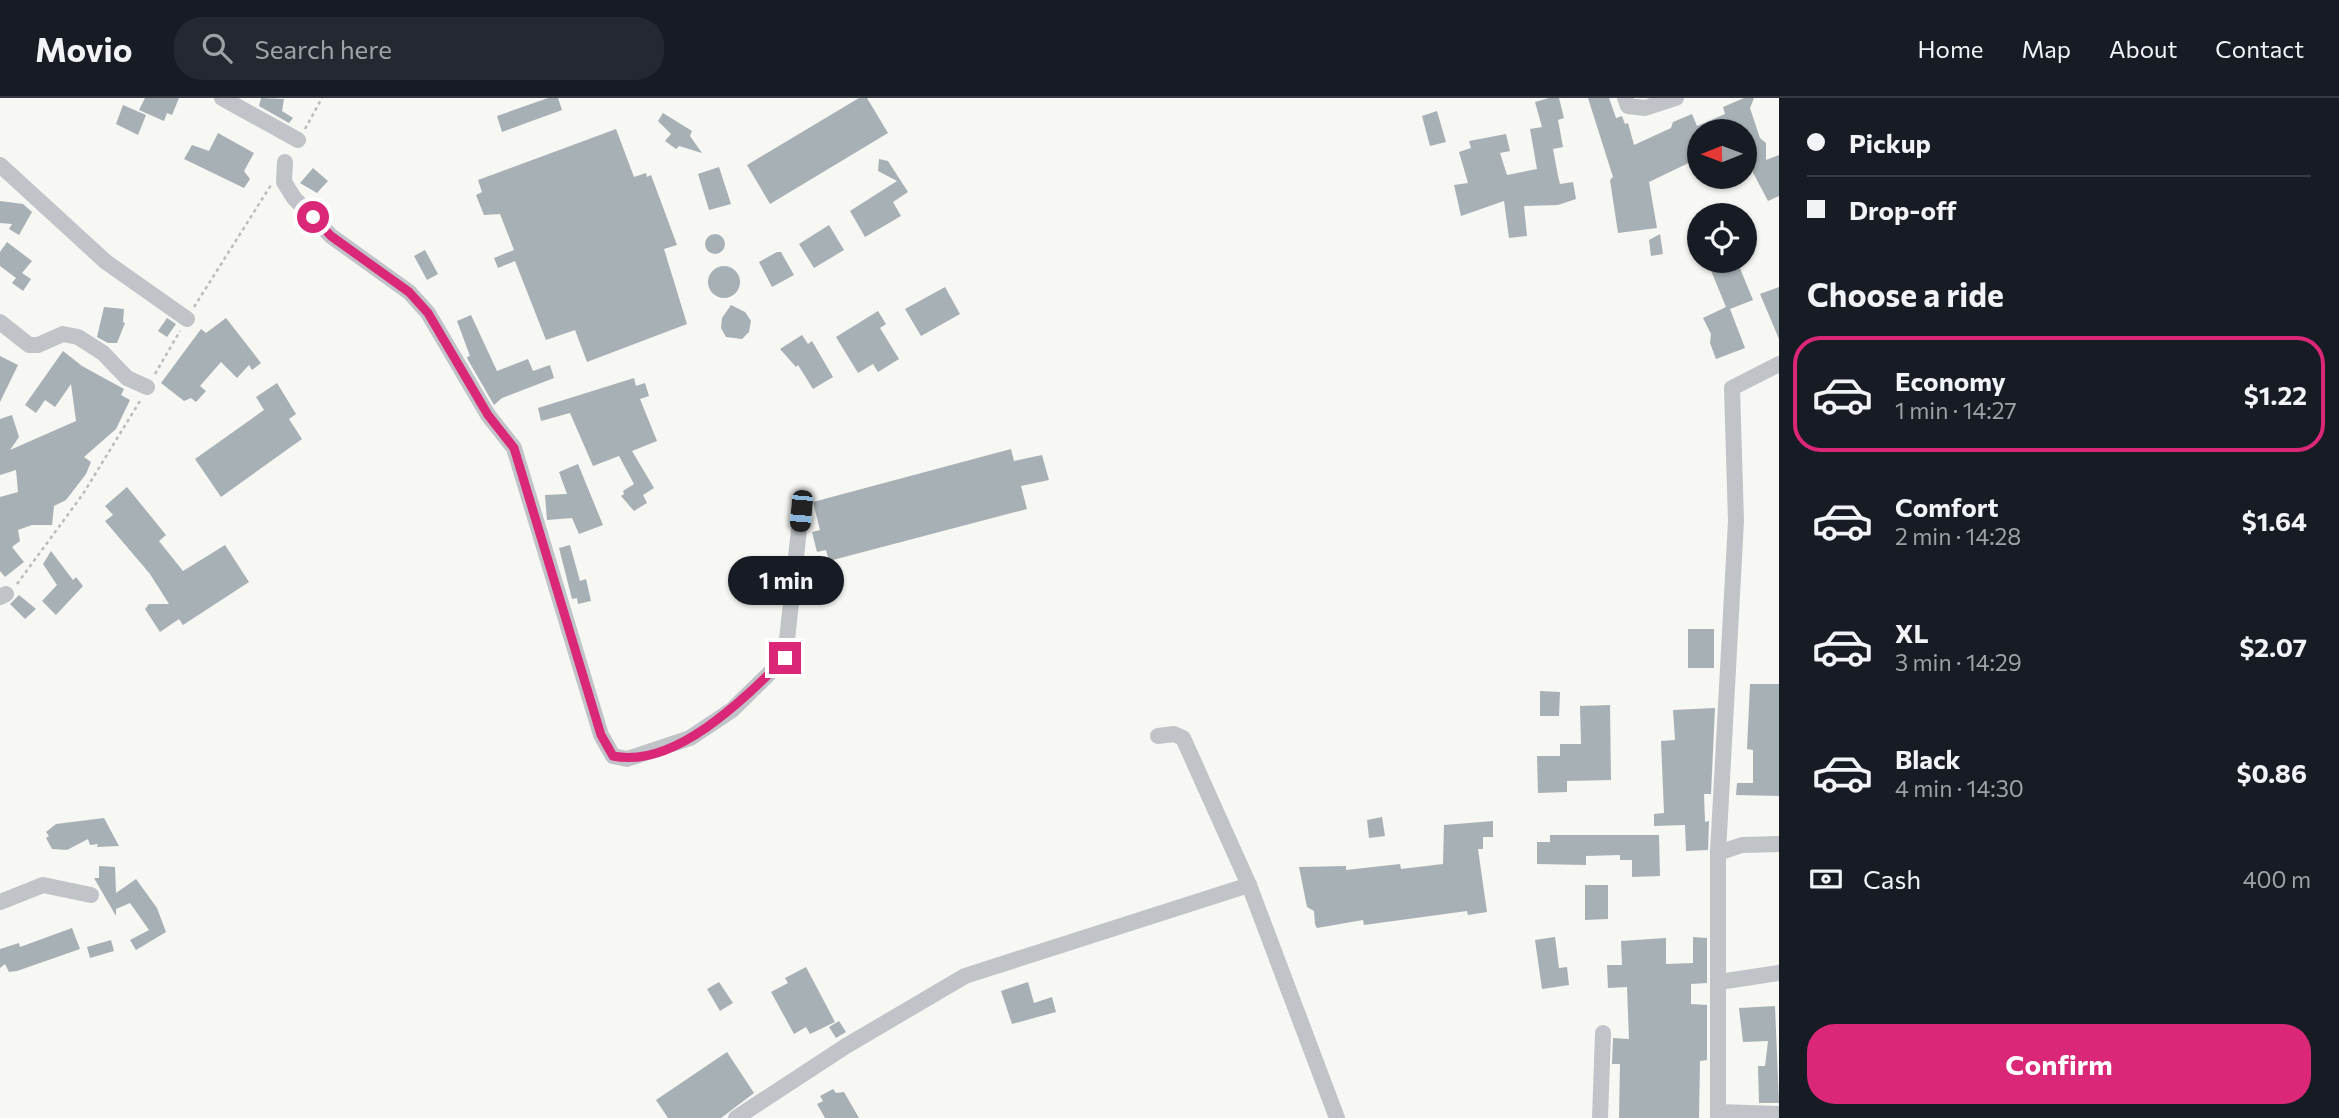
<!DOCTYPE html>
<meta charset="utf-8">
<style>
:root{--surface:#171b24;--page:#242831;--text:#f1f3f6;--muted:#9ea1a6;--line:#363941;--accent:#db2777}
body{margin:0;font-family:Commissioner,sans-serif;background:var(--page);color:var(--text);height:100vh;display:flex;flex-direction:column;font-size:26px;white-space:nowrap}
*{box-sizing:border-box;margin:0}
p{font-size:23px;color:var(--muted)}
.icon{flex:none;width:38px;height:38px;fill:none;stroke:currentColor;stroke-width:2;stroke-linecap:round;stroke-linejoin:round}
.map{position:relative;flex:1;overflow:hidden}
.drawer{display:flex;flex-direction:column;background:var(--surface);width:560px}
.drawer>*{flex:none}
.hud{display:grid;align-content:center;height:154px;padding:0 28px;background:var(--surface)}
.needle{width:46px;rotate:269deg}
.fabs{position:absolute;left:1687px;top:21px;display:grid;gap:14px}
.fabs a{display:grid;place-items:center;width:70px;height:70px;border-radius:50%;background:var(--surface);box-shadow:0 2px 5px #0004;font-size:35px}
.end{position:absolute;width:32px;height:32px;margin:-16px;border:9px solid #db2777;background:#fff;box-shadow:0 0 0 4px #fff}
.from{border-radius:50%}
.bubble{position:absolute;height:49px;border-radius:24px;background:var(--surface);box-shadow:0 2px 5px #0004;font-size:23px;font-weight:700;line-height:49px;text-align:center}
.car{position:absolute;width:21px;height:42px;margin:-21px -10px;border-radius:9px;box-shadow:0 0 5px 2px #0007;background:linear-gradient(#222 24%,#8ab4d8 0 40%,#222 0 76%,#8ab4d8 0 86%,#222 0)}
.hud b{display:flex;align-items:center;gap:24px;height:66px;font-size:26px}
.hud b+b{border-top:2px solid var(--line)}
.hud i{width:18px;height:18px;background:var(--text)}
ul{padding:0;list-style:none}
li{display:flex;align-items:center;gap:21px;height:116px;margin:0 14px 10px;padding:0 14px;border:4px solid transparent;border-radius:28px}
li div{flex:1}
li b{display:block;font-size:26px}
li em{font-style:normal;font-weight:700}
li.active{border-color:var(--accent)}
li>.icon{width:63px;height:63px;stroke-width:1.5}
h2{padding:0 28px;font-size:32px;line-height:84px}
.pay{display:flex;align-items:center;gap:18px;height:77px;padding:0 28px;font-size:26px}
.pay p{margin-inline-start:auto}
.button{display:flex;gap:14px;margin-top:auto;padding:14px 28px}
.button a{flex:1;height:80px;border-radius:28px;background:var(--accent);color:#fff;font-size:28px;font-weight:700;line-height:80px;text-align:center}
header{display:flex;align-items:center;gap:42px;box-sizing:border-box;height:98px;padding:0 35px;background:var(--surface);border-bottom:2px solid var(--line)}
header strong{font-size:33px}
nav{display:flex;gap:38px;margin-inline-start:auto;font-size:24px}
.search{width:490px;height:63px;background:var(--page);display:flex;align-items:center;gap:18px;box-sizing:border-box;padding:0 24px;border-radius:28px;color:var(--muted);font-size:26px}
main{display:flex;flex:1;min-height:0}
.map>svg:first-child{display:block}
.building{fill:#a7b0b5}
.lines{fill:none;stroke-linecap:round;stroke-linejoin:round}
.path{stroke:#babdbf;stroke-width:2.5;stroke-dasharray:3.5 3.5;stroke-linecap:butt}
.street{stroke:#c0c4c8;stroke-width:16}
.route{stroke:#db2777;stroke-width:9}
</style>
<header>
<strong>Movio</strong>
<div class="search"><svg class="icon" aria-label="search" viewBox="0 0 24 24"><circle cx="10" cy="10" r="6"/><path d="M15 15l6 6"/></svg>Search here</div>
<nav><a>Home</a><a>Map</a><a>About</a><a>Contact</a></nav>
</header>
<main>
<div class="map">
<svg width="1779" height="1020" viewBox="0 0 1779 1020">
<rect width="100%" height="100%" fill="#f7f7f4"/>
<g class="building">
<path d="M145,0H179L172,17L167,15L164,23L139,12Z"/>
<path d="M261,0L284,1L282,13L293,20L289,25L259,8Z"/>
<path d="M548,0H558L562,12L502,34L497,18Z"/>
<path d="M859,0H867L888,35L770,106L747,67Z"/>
<path d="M1549,0H1559L1564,20L1558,22L1563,49L1553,51L1558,78L1560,86L1573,84L1576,101L1558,107L1524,108L1527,138L1509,140L1504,103L1461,118L1454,87L1468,85L1459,54L1471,50L1469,43L1506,36L1510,53L1500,55L1507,77L1537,71L1530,31L1542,29L1535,4Z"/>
<path d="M1588,0H1609L1616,20L1622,18L1625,26L1628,25L1634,47L1671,30L1673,24L1692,16L1697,28L1725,16L1723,9L1744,0H1754L1750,10L1760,40L1766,45V62L1779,57V98L1768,103L1750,69L1745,56V33H1699V60L1649,84L1657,130L1618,135L1610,82L1613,79Z"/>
<path d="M123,7L146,17L138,37L116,26Z"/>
<path d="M1437,13L1446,44L1430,48L1422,18Z"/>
<path d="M663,15L692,33L690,38L702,55L679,48L676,51L665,43L671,36L658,23Z"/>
<path d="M616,31L634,79L646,75L647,79L651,77L654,85L677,147L664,151L687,226L587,264L575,232L546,242L515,163L498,170L494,160L514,152L500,116L484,117L476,97L482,94L478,82Z"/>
<path d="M218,35L254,55L244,73L250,81L244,90L184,61L192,47L209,53Z"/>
<path d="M879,61L888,63L908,94L893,104L901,118L865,139L850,113L897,83L878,73Z"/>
<path d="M719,69L731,106L709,112L698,76Z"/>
<path d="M313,70L328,83L317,95L300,85Z"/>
<path d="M0,103L23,106L32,114L19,137L9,131L12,126L0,125Z"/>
<path d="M829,127L844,152L814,170L799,146Z"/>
<path d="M1660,136L1663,156L1651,158L1649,142Z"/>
<circle cx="715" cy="146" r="10"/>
<path d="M7,144L32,163L22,175L31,181L23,193L12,185L16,180L0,168V154Z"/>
<path d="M425,152L438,176L427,182L414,158Z"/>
<path d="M777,154H781L794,177L772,189L759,164Z"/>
<path d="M1707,163H1737L1753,202L1730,211L1745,250L1716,261L1710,245L1711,236L1703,220L1726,209Z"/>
<circle cx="724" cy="184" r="16"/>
<path d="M945,189L960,216L921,238L905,211Z"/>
<path d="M1779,189V241L1760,196Z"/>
<path d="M731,207L745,214L751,223L749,234L742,241L726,239L721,230L722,220Z"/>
<path d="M104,209L124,211L123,224L125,225L117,245H108L97,239Z"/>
<path d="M878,213L886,226L880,230L899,261L878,274L873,266L858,275L836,239Z"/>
<path d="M471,217L497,273L528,261L533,273L550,267L554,280L502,300L494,307L468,262L467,259L470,258L457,223Z"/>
<path d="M167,220L176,226L167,239L158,233Z"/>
<path d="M226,220L261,265L252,272L249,267L237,280L221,264L200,288L206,293L196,304L191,300L184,303L161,285L201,231L206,235Z"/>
<path d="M802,237L808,246L812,243L833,279L813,291L798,267L796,269L780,251Z"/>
<path d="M63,253L82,268L124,291L121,297L130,302L116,331L84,359L91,364L86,376L66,402L54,408L52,427H32L18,432L20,443L12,449L24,464L5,479L0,473V399L18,394L16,372L0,377V321L12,317L19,339L10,352L76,323L71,286L55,309L45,302L36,315L25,307Z"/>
<path d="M0,258L18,267L0,304Z"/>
<path d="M634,280L636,288L645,285L649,298L640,301L657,343L632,353L654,390L643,397L647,405L634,413L621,398L624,396L623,393L634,386L619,358L593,368L570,315L541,323L538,310Z"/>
<path d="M277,285L296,316L289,321L302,341L221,399L195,361L264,312L256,299Z"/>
<path d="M1011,351L1014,363L1042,357L1049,382L1021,388L1027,411L829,463L826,452L817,454L812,434L820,432L813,404Z"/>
<path d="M578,366L603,427L579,436L572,420L547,422L545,397L567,396L559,374Z"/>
<path d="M127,389L166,437L159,443L183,473L225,447L249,484L183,527L179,521L160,534L145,511L149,506H169L150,476L105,423L113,417L105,408Z"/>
<path d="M570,447L580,483L586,481L591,503L578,506L577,500L572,501L559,450Z"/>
<path d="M51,453L73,482L76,479L83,488L56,517L42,503L57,487L43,466Z"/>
<path d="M19,497L36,511L25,521L10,506Z"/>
<rect x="1688" y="531" width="26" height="39"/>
<path d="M1750,586H1779V698L1736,697L1737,685H1753V652L1747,651Z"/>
<path d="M1540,593L1560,594L1559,618H1540Z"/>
<path d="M1610,607L1611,682L1567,683V694L1538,695L1537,658H1560V646H1581L1580,608Z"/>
<path d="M1715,610L1711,696H1704L1705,724L1709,723L1708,752L1686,753L1685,727L1654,728V716L1664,715L1661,643L1675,642L1673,612Z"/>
<path d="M1382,719L1385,738L1369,740L1367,722Z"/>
<path d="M104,720L119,748L97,749L98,746L90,747L88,741L67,752L52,751L46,740L49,738L46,734L56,726Z"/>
<path d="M1493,723V739H1483V751H1478L1487,814L1468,817L1467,813L1364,827L1363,822L1317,830L1315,826L1314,813L1307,809L1299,769L1346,768V772L1400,766L1401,771L1443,766L1444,727Z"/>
<path d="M1550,737H1659L1660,778L1632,779V762H1620V757L1586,758V767L1537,766V744H1550Z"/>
<path d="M99,768L115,769L116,795L136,781L157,810L166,834L136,852L130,842L149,832L130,805L116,811V818L94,780H99Z"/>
<path d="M1585,787H1608V821L1585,822Z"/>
<path d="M72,830L80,851L17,873L9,874L5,866L0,870V851L19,845L20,849Z"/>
<path d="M1555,839L1559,870L1567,869L1569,887L1542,891L1535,842Z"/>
<path d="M1693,839L1707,840V885L1691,886V906L1707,907V962L1700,963L1699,1020H1619L1620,966H1612L1613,940L1629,941L1627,889L1608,890L1607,867H1622L1621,843L1666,840V866L1693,865Z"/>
<path d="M111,842L114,853L90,860L87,849Z"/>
<path d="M806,869L835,924L810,936L806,929L794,936L771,894L788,885L785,880Z"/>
<path d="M719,884L733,905L720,913L707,891Z"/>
<path d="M1028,884L1034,905L1052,899L1056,914L1012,926L1001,893Z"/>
<path d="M1775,908L1779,1005H1759L1758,968H1765L1768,943L1743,944L1739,910Z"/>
<path d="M839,923L846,934L836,940L829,929Z"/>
<path d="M727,954L754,995L721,1020H668L656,1002Z"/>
<path d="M833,991L836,995L844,994L859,1020H825L817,1006L823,1003L820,998Z"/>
</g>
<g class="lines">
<g class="path">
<path d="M305,31L322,0"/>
<path d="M194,209L271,87"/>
<path d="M155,276L180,233"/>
<path d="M17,486L83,396L140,303"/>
</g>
<g class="street">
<path d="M222,0L298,42"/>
<path d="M1625,0L1628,8L1645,10L1676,0"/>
<path d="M285,64L284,84L294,100L331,138L409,194L428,215L488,317L514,350L601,637L613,658L627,661L690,640L732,612L785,560L801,413"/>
<path d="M0,67L106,164L187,221"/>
<path d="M0,224L29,247H38L63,236L78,239L103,255L127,280L147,289"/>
<path d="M0,499L6,496"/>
<path d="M1158,638L1174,636L1183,640L1249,787L1337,1020"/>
<path d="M1718,755L1742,747L1779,746"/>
<path d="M0,804L43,787L91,797"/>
<path d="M1719,884L1779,875"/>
<path d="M1718,1014L1779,1016"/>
<path d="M736,1020L846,948L965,878L1249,787"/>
<path d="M1600,1020L1603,935"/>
<path d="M1718,1020V755L1736,423L1732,290L1779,266"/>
</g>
</g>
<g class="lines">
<path class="route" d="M313,119L331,138L409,194L428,215L488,317L514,350L601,637L613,658C675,671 745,600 785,560"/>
</g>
</svg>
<div class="fabs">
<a><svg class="needle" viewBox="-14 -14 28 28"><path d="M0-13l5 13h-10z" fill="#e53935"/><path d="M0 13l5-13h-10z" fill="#9ea1a6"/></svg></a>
<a><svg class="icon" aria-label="locate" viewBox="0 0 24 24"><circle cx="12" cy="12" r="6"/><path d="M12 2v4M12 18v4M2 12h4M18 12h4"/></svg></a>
</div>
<i class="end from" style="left:313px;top:119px"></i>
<i class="end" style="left:785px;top:560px"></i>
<div class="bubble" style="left:728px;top:458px;width:116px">1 min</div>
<i class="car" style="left:801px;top:413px;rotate:185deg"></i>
</div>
<section class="drawer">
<div class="hud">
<b><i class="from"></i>Pickup</b>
<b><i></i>Drop-off</b>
</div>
<h2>Choose a ride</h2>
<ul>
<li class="active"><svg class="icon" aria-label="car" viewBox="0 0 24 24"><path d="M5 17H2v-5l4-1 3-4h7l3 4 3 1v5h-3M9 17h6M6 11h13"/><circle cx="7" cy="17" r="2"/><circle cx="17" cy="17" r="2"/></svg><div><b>Economy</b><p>1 min · 14:27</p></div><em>$1.22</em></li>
<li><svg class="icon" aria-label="car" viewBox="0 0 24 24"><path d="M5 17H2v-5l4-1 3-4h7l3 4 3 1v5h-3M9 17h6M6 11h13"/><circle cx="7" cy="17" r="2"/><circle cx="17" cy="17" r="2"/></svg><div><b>Comfort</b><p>2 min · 14:28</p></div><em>$1.64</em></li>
<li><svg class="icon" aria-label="car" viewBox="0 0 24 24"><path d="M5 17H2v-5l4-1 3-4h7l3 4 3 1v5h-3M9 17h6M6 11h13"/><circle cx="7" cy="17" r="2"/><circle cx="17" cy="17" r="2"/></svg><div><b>XL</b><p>3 min · 14:29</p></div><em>$2.07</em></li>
<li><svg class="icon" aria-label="car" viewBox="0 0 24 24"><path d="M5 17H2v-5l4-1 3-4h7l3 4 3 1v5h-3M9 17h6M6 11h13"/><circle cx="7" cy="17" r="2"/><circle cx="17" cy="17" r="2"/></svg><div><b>Black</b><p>4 min · 14:30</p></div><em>$0.86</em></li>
</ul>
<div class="pay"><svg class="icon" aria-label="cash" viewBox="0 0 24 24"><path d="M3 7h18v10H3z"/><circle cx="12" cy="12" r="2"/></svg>Cash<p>400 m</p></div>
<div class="button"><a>Confirm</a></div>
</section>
</main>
